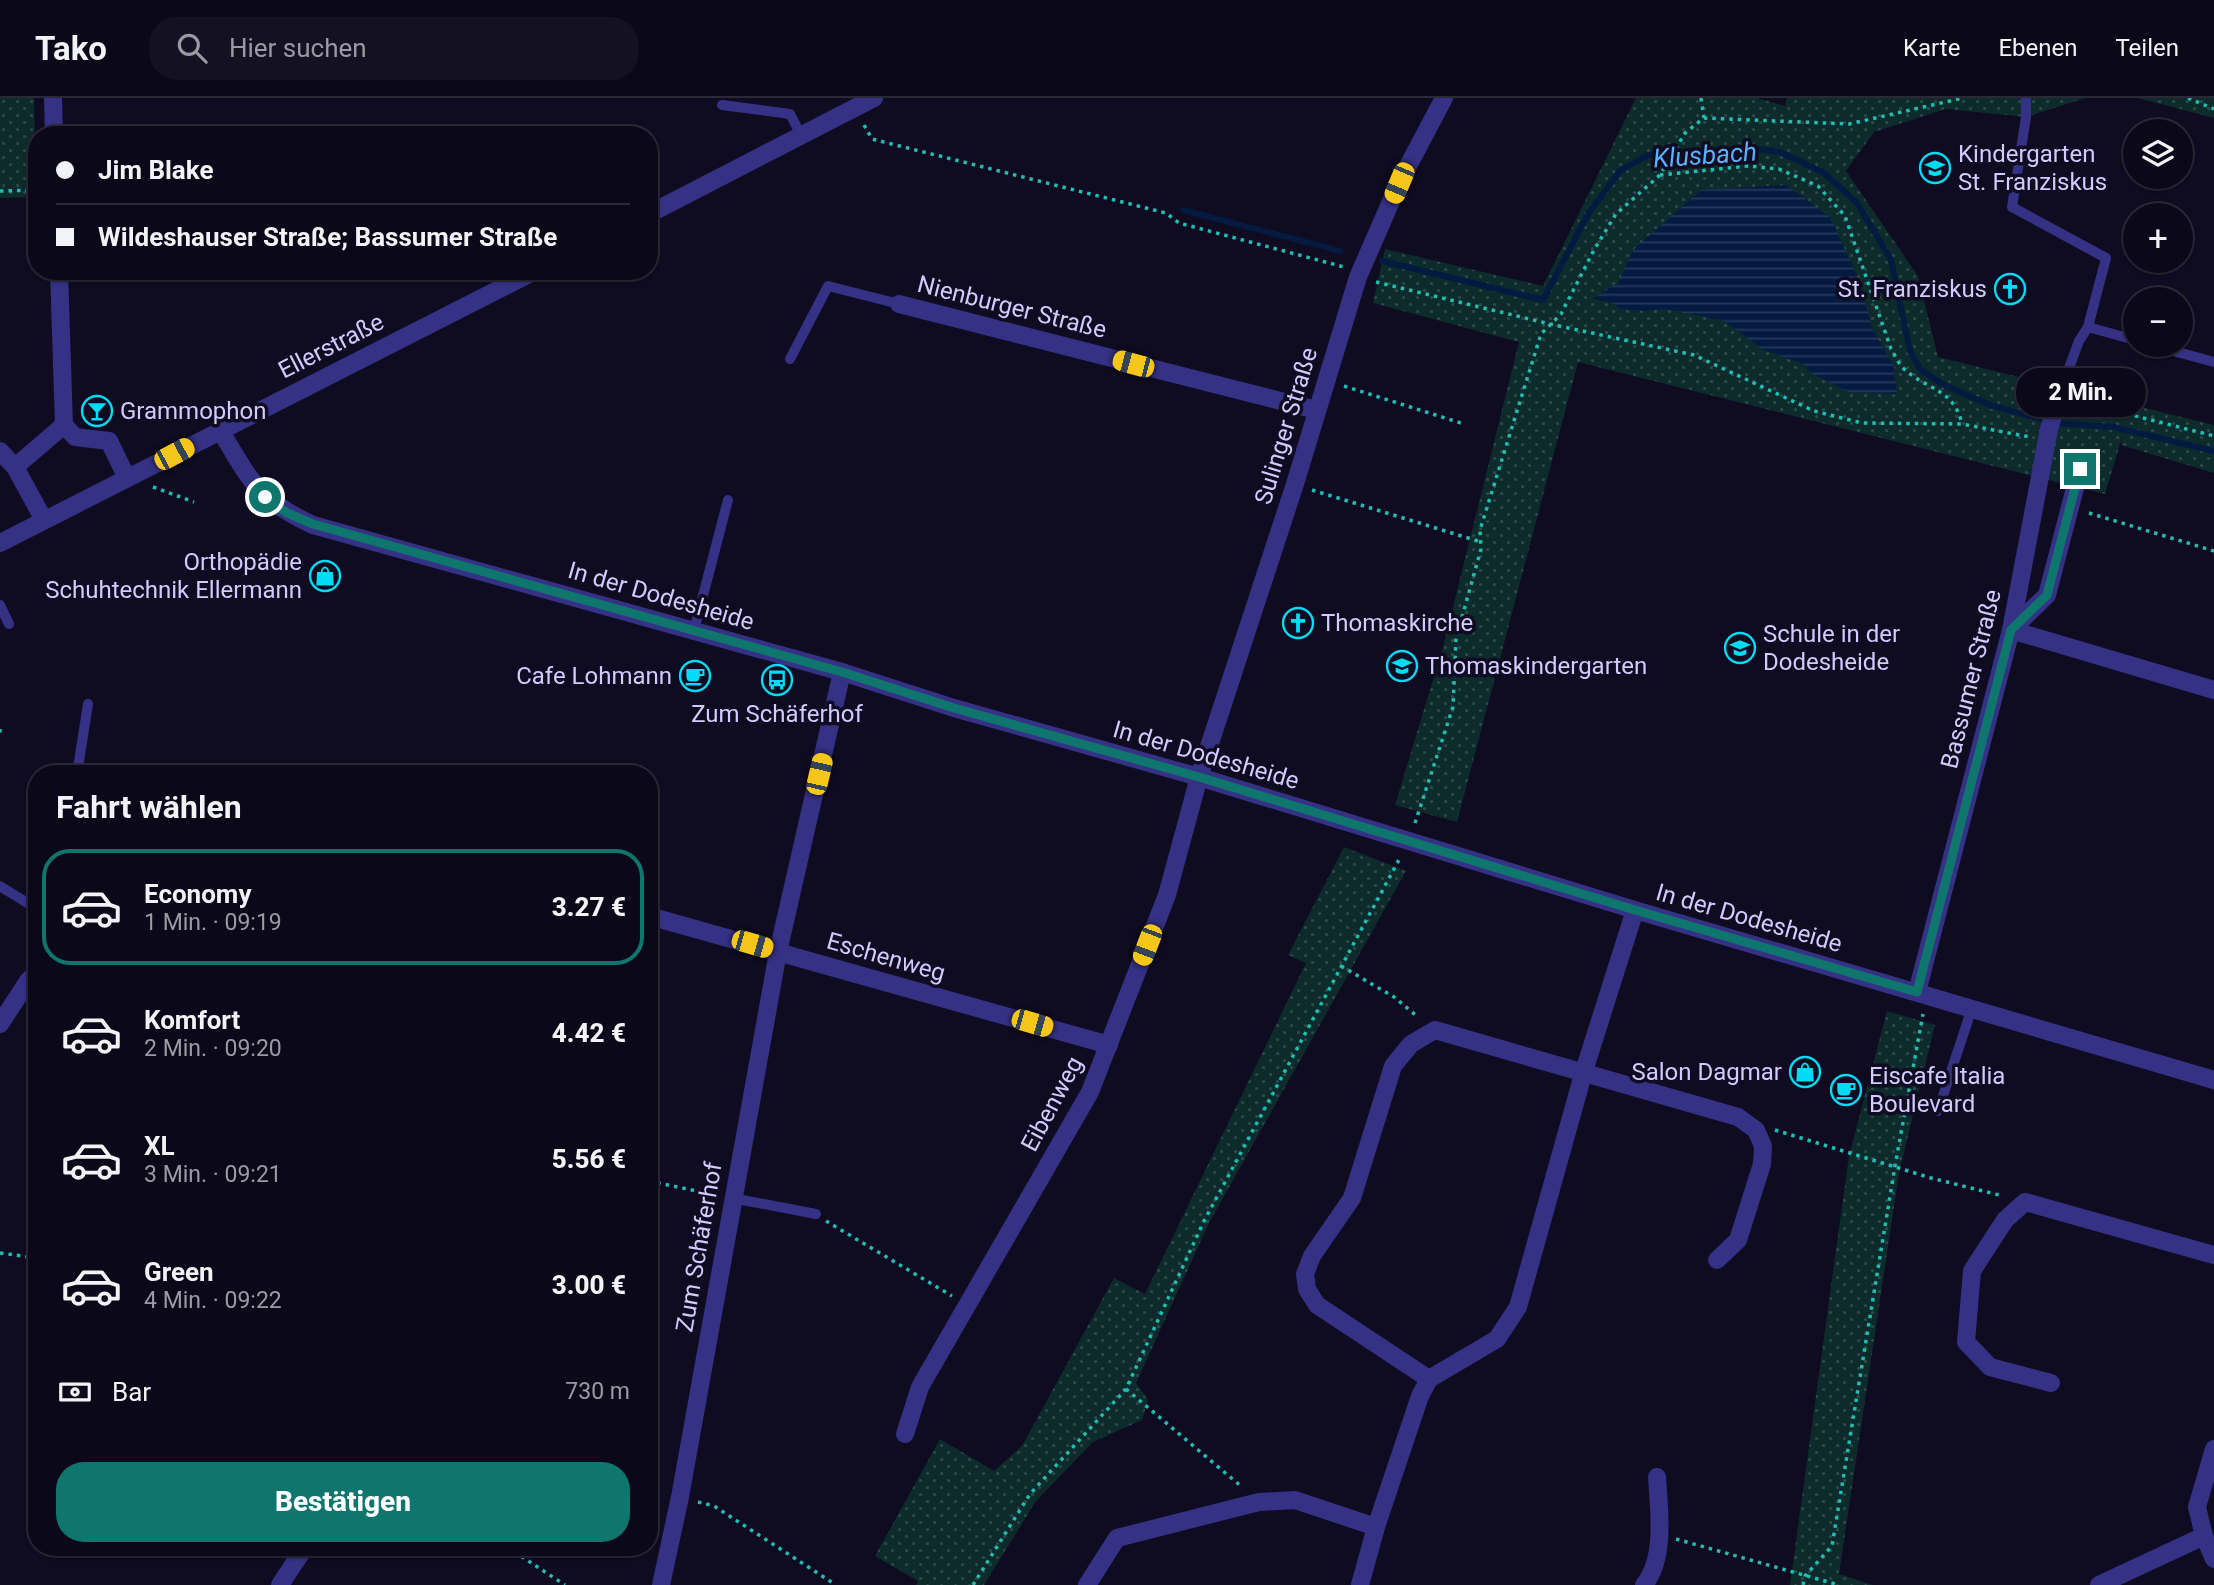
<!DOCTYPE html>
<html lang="de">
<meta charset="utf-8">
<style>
:root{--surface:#0b0819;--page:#141122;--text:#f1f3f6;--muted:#9a9aa2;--line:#2b2938;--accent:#0f766e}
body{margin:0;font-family:Roboto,sans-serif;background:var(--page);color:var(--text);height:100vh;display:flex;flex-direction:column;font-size:26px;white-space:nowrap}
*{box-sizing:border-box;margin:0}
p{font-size:23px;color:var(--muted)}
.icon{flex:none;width:38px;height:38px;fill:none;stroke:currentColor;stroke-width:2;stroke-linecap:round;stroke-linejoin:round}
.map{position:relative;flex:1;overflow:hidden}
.drawer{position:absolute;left:28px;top:667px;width:630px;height:791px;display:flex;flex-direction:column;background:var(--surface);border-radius:28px;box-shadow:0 2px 5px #0004,0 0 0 2px var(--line)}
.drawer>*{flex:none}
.top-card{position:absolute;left:28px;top:28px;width:630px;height:154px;border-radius:28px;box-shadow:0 2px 5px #0004,0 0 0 2px var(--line);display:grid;align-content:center;height:154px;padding:0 28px;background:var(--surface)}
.fabs{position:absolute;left:2123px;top:21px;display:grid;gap:14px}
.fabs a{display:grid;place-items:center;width:70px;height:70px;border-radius:50%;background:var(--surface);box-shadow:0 2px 5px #0004,0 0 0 2px var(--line);font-size:35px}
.end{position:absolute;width:32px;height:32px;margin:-16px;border:9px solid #0f766e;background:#fff;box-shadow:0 0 0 4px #fff}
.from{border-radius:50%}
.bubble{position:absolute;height:49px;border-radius:24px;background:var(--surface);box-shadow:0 2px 5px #0004,0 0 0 2px var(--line);font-size:23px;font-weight:800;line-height:49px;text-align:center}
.car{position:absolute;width:21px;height:42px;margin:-21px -10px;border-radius:9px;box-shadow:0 0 5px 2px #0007;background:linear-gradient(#f5c518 24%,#345 0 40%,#f5c518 0 76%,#345 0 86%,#f5c518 0)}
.top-card b{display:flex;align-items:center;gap:24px;height:66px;font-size:26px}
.top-card b+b{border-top:2px solid var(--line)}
.top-card i{width:18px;height:18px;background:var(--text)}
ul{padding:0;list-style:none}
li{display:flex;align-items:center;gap:21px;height:116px;margin:0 14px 10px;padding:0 14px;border:4px solid transparent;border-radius:28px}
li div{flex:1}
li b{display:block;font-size:26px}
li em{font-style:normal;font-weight:800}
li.on{border-color:var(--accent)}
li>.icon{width:63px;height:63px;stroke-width:1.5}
h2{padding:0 28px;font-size:32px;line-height:84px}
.pay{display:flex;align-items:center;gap:18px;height:77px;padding:0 28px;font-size:26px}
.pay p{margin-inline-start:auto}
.primary-button{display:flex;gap:14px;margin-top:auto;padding:14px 28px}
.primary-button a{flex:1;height:80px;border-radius:28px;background:var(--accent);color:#fff;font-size:28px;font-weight:800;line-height:80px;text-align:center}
header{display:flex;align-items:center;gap:42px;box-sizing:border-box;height:98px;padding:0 35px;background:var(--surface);border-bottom:2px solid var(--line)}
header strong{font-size:33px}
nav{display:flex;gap:38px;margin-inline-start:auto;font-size:24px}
.search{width:490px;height:63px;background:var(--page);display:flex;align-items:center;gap:18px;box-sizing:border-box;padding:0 24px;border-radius:28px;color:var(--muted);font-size:26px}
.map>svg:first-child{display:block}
.grass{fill:url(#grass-dots)}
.water{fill:url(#water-rules)}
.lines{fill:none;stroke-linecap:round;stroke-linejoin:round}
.stream{stroke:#041a40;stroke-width:6}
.path{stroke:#22bcb3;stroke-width:3.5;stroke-dasharray:3.5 5;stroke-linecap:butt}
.service{stroke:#353185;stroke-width:10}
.minor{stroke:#353185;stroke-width:18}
.tertiary{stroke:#353185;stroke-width:18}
.route{stroke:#0f766e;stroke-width:9}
.labels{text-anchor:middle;stroke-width:7;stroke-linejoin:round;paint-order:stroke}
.poi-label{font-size:24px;fill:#d1cbff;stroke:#0f0b21;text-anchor:start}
.street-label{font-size:24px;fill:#d1cbff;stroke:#0f0b21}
.water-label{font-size:26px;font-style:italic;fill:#59b1ff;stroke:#0f0b21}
</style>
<header>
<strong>Tako</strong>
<div class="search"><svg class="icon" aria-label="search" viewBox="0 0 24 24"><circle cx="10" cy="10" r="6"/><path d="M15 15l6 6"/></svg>Hier suchen</div>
<nav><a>Karte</a><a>Ebenen</a><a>Teilen</a></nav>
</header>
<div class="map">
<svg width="2214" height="1487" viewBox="0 0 2214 1487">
<defs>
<pattern id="grass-dots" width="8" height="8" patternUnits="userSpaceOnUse" patternTransform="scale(1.75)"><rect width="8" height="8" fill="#0d2b2b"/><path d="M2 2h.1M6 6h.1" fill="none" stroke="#2f484b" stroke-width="1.8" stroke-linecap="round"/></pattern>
<pattern id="water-rules" width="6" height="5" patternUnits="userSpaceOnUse" patternTransform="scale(1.75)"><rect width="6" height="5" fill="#041a40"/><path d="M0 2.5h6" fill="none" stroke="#283a5d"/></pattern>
</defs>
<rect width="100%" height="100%" fill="#0f0b21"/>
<g class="grass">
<path d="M0,0H34L36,99L0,100Z"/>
<path d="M1636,0H1757L1785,8L1787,0H2085L2026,19L1946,11L1874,34L1846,73L1918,178L1938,259L2214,327V375L2121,347L2123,336L2105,396L1578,264L1457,724L1395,707L1443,549L1519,244L1373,205L1385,151L1543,188Z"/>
<path d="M2138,0H2214V20Z"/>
<path d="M1344,749L1406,773L1209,1125L1136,1285L1148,1302L1142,1322L1093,1344L1036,1403L984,1487H916L918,1483L875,1458L940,1341L994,1373L1022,1348L1114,1180L1145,1196L1306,865L1288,857Z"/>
<path d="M1887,913L1935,927L1899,1075L1839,1476L1873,1487H1790L1849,1058Z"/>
</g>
<path class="water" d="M1786,87L1830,119L1859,182L1872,230L1894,269L1897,296L1849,294L1811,275L1803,266L1762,251L1724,223L1667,211L1643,213L1620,211L1613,205L1592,201L1618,185L1633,152L1701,92Z"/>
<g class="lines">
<g class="stream">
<path d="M1183,112L1340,153"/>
<path d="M1382,163L1543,202L1588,116L1620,73L1648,57L1749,50L1780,54L1824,75L1857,105L1891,162L1910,253L1920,271L1942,286L1992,308L2057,325L2113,329L2214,353"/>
</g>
<g class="path">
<path d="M1701,0L1704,20"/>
<path d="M2188,0L2214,11"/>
<path d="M864,27L872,41L1166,115L1179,125L1344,169"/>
<path d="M1660,77L1748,68L1779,71L1818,88L1845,118L1891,251C1895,257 1898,265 1903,270C1926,292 1954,290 1962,326"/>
<path d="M0,93L37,92"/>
<path d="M1376,184L1550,226L1694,257L1814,313L1862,325L1962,326L2030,339"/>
<path d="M1344,288L1464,326"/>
<path d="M2077,303L2214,338"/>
<path d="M153,389L194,404"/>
<path d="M1312,392L1481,444"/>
<path d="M2089,415L2214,453"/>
<path d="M0,631V637"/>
<path d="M1415,725L1453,609L1456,541L1481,451L1480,432L1541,236L1561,216L1594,152L1616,116L1660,77L1685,35L1704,20L1849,26L1963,0"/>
<path d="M1341,868L1394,899L1418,919"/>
<path d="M1775,1032L1931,1080L2003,1098"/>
<path d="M649,1083L716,1097"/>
<path d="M826,1123L952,1198"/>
<path d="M0,1155L37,1160"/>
<path d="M1126,1291L1242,1389"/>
<path d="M698,1404L714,1408L833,1485"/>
<path d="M1676,1441L1839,1487"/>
<path d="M507,1449L565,1487"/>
<path d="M973,1487L1030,1396L1126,1291L1204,1123L1401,758"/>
<path d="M1803,1487L1805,1478L1832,1448L1895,1068L1923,916"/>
</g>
<g class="service">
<path d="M2026,0V19L2012,109L2106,160L2088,229L2079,243L2066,278"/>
<path d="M722,7L790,16L801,37"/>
<path d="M2088,229L2135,242"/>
<path d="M2151,247L2214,264"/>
<path d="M790,261L828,188L899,206"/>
<path d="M0,507L9,526"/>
<path d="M694,532L728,402"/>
<path d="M77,676L88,606"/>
<path d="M0,788L37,811"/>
<path d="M1938,1013L1972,910"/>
<path d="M732,1100L816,1116"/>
</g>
<g class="minor">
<path d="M53,0L54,37"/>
<path d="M59,173L64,327L75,339L109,343L127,380"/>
<path d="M899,206L1316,312"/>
<path d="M0,353L15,369L44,422"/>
<path d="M15,369L64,327"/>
<path d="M2080,371L2047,497L2011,532L2214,592"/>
<path d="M649,818L1109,947"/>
<path d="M1917,894L2011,532L2049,331L2066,278"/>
<path d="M0,926L28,883L37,874"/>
<path d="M1429,1281L1317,1207L1307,1191L1305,1176L1312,1158L1352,1100L1393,968L1411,946L1435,932L1738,1019L1756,1032L1763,1048L1762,1066L1738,1142L1717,1162"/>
<path d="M2051,1285L1990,1269L1966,1244L1972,1173L2005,1122L2025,1104L2214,1157"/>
<path d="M905,1336L920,1289L1090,994L1167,797L1199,679L1295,386L1358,179L1399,85L1444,0"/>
<path d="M2214,1351L2197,1409L2204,1438L2214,1461"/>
<path d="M280,1487L305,1449"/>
<path d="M661,1487L680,1399L778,854L842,574"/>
<path d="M1087,1487L1117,1440L1259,1404L1295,1402L1376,1429"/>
<path d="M1360,1487L1376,1429L1420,1298L1429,1281L1497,1241L1518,1209L1584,973L1635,812"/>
<path d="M1644,1487C1666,1460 1659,1412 1657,1379"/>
<path d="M2099,1487L2204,1438"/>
</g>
<g class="tertiary">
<path d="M649,116L874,0"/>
<path d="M220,332C250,382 258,402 313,427L842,574L954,610L1199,679L1635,812L2214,982"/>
<path d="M0,445L535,173"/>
</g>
</g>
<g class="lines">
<path class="route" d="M265,399L287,415L313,426L842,574L954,610L1199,679L1635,812L1917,894L2011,532L2047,497L2080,371"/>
</g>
<defs>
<g id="school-ring" transform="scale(1.575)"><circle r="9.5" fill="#0f0b21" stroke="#00dbf6" stroke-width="1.5"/><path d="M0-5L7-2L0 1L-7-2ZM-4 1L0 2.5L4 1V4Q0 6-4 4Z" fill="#00dbf6"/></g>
<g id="church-ring" transform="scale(1.575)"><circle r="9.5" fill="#0f0b21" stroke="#00dbf6" stroke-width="1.5"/><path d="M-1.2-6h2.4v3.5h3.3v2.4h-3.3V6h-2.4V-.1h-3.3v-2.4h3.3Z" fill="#00dbf6"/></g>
<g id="bar-ring" transform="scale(1.575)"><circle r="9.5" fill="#0f0b21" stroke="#00dbf6" stroke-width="1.5"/><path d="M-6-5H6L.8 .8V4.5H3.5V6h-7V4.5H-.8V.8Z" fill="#00dbf6"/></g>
<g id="shop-ring" transform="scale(1.575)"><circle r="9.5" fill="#0f0b21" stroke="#00dbf6" stroke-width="1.5"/><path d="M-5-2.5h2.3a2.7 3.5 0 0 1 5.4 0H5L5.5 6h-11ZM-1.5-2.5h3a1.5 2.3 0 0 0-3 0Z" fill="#00dbf6"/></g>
<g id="cafe-ring" transform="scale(1.575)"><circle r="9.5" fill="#0f0b21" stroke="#00dbf6" stroke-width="1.5"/><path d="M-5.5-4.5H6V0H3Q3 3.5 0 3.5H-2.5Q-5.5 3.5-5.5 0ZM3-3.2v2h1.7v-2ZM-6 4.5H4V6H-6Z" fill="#00dbf6"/></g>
<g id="bus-ring" transform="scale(1.575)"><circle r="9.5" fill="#0f0b21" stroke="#00dbf6" stroke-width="1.5"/><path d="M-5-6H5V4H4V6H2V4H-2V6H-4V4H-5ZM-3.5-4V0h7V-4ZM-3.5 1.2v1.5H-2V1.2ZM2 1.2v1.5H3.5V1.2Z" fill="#00dbf6"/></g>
</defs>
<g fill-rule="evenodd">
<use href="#school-ring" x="1935" y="70"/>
<use href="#church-ring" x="2010" y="191"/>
<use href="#bar-ring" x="97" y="313"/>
<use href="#shop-ring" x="325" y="478"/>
<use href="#church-ring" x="1298" y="525"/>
<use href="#school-ring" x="1740" y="550"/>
<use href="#school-ring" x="1402" y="568"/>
<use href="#cafe-ring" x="695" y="578"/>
<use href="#bus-ring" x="777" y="582"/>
<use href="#shop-ring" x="1805" y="974"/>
<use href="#cafe-ring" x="1846" y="992"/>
</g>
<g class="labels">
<g class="poi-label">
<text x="1958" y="64">Kindergarten<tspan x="1958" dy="28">St. Franziskus</tspan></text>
<text x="1987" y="199" text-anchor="end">St. Franziskus</text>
<text x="120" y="321">Grammophon</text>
<text x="302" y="472" text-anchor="end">Orthopädie<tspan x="302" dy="28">Schuhtechnik Ellermann</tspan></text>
<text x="1321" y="533">Thomaskirche</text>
<text x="1763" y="544">Schule in der<tspan x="1763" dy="28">Dodesheide</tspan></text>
<text x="1425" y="576">Thomaskindergarten</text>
<text x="672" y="586" text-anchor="end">Cafe Lohmann</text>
<text x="777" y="624" text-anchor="middle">Zum Schäferhof</text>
<text x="1782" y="982" text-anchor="end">Salon Dagmar</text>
<text x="1869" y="986">Eiscafe Italia<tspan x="1869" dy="28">Boulevard</tspan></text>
</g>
<g class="street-label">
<text transform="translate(1012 209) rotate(14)" y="8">Nienburger Straße</text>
<text transform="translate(331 248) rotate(-27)" y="8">Ellerstraße</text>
<text transform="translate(1286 328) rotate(-73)" y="8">Sulinger Straße</text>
<text transform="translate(661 498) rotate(16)" y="8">In der Dodesheide</text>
<text transform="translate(1971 581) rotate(-76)" y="8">Bassumer Straße</text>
<text transform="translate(1206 657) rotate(16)" y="8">In der Dodesheide</text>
<text transform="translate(1749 820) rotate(16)" y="8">In der Dodesheide</text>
<text transform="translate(886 859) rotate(16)" y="8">Eschenweg</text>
<text transform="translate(1052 1006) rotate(-62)" y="8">Eibenweg</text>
<text transform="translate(699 1149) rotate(-80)" y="8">Zum Schäferhof</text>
</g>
<g class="water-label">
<text transform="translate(1705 57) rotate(-4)" y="9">Klusbach</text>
</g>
</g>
</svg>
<div class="fabs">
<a><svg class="icon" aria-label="layers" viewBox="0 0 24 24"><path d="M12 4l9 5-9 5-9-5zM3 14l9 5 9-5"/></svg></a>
<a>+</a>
<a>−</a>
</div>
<i class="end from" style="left:265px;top:399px"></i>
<i class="end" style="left:2080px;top:371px"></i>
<div class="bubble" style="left:2016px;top:270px;width:130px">2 Min.</div>
<i class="car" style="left:1399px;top:85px;rotate:203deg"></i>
<i class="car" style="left:1133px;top:266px;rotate:285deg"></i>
<i class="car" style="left:174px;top:356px;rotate:62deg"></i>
<i class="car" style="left:819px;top:676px;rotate:13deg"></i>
<i class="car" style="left:752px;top:846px;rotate:106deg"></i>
<i class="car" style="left:1147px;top:847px;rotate:201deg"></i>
<i class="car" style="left:1032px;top:925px;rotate:106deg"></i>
<div class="top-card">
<b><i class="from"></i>Jim Blake</b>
<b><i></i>Wildeshauser Straße; Bassumer Straße</b>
</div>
<section class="drawer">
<h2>Fahrt wählen</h2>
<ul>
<li class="on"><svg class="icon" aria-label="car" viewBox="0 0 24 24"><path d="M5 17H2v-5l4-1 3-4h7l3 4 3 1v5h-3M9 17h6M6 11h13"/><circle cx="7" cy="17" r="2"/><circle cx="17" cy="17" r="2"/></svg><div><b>Economy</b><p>1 Min. · 09:19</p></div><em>3.27 €</em></li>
<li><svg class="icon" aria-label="car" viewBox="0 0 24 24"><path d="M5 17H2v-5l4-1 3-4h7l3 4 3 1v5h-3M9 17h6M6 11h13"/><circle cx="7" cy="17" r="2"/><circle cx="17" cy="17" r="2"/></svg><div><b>Komfort</b><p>2 Min. · 09:20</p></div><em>4.42 €</em></li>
<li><svg class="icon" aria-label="car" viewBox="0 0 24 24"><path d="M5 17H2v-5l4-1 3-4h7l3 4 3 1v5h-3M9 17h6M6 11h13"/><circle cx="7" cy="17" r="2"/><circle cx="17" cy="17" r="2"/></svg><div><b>XL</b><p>3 Min. · 09:21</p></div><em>5.56 €</em></li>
<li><svg class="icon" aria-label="car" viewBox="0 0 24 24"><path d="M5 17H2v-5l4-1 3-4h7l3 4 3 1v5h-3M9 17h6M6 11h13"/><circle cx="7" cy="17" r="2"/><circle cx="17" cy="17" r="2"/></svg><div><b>Green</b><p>4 Min. · 09:22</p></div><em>3.00 €</em></li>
</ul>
<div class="pay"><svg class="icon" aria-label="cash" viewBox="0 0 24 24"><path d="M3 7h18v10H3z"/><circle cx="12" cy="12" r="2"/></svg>Bar<p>730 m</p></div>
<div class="primary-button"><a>Bestätigen</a></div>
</section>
</div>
